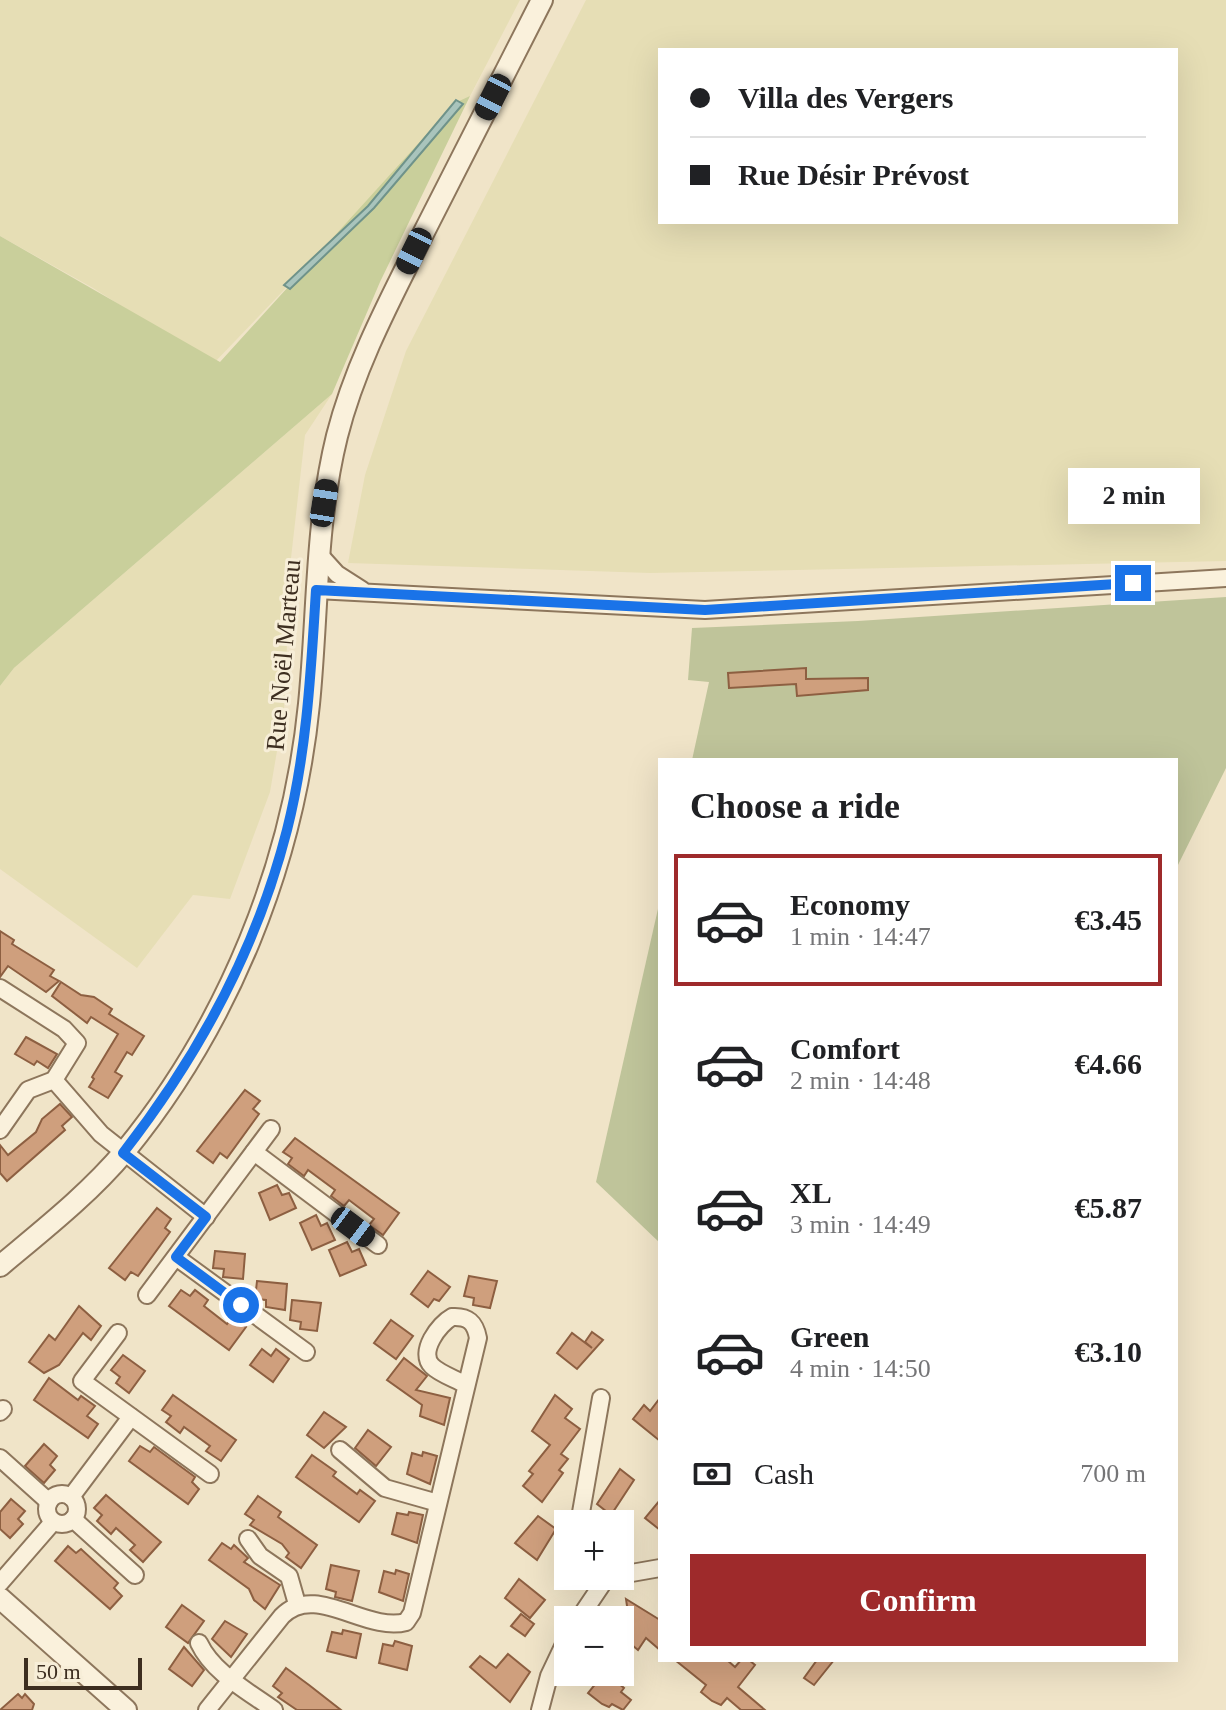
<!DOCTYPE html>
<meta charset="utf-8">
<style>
:root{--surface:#fff;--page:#f6f6f6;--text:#202124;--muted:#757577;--line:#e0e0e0;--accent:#9e2a2b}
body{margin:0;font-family:Georgia,serif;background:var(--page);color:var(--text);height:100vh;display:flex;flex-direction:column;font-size:30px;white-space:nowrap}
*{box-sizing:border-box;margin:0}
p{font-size:26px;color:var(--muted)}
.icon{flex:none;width:44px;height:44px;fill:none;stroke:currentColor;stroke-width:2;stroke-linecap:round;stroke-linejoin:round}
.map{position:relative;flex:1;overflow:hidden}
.side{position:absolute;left:658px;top:758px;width:520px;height:904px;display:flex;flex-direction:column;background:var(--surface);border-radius:0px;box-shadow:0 8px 32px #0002}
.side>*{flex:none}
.hud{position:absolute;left:658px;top:48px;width:520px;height:176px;border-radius:0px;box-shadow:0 8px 32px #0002;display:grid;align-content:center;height:176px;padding:0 32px;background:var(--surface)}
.fabs{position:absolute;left:554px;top:1510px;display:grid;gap:16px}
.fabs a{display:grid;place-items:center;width:80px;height:80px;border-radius:0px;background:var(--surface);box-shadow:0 8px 32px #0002;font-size:40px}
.scale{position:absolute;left:24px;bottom:20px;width:118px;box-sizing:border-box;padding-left:8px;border:4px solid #3d2e20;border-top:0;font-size:22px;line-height:28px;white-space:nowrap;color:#3d2e20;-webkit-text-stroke:6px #f7eed8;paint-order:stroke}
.end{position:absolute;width:36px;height:36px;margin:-18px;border:10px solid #1a73e8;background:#fff;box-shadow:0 0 0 4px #fff}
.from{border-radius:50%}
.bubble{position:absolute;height:56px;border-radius:0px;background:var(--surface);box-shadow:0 8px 32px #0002;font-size:26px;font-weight:600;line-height:56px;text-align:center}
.car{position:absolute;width:24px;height:48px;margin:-24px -12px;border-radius:10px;box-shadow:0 0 6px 2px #0007;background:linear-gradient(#222 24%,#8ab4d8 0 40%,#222 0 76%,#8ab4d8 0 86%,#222 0)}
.hud b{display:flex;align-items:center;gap:28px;height:76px;font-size:30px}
.hud b+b{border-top:2px solid var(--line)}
.hud i{width:20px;height:20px;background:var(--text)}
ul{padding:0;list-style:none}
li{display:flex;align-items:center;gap:24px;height:132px;margin:0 16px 12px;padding:0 16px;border:4px solid transparent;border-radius:0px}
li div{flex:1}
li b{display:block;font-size:30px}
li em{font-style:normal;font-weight:600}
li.on{border-color:var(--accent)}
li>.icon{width:72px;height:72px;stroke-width:1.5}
h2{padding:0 32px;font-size:36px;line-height:96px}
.pay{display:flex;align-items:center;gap:20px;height:88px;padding:0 32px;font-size:30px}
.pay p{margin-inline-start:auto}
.cta{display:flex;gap:16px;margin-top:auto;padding:16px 32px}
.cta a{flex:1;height:92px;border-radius:0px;background:var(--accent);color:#fff;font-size:32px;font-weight:600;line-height:92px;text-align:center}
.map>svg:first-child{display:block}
.farmland{fill:#e6deb5;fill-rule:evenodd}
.green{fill:#c9cf9b}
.cemetery{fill:#bfc49a}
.water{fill:#a9c4bc;stroke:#6f938a;stroke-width:2}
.building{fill:#cf9f7d;stroke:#8d5f41;stroke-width:2}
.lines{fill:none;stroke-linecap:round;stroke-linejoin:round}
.minor-casing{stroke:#8d765c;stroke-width:20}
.tertiary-casing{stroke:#8d765c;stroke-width:24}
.minor{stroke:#faf1dc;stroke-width:16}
.tertiary{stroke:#faf1dc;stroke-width:20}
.route{stroke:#1a73e8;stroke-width:10}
.labels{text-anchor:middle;stroke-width:6;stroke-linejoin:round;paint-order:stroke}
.street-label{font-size:26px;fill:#3d2e20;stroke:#f7eed8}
</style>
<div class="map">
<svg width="1226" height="1710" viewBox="0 0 1226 1710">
<rect width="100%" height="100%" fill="#f0e4c8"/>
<g class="farmland">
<path d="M0,0H520L470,96L213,364L93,288L0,236Z"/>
<path d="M586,0H1226V561L650,573L348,563L365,475L406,351ZM1176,50V222H660V50Z"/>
<path d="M332,394L305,435L291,558L284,710L270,792L230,899L193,895L137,968L0,869V686L14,668Z"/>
</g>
<path class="green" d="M470,96L380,282L332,394L14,668L0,686V236L220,362L455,103Z"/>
<g class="cemetery">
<path d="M1226,597V768L1176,869V760H692L709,682L688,680L692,628L858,621Z"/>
<path d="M660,900V1243L596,1182Z"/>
</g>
<path class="water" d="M456,100L463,104L374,208L290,289L284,285L368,206Z"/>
<g class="building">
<path d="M806,668V679L868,678V690L797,696L796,684L729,688L728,673Z"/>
<path d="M0,931L14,940L12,944L54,970L50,976L59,981L46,992L8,966L0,977Z"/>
<path d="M61,982L81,995L94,997L112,1009L109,1014L144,1036L132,1055L127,1052L115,1072L122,1076L108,1098L89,1087L94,1079L92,1077L118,1034L91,1017L87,1023L52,996Z"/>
<path d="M26,1037L57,1054L48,1068L37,1061L34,1065L15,1054Z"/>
<path d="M245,1090L260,1101L253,1109L259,1114L227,1158L220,1153L213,1163L197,1151Z"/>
<path d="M60,1104L72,1117L62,1126L65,1130L7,1181L0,1173V1145L8,1155L36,1132L42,1119Z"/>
<path d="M295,1138L399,1213L383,1235L369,1225L374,1219L349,1200L344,1206L331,1196L335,1190L308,1170L304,1176L288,1164L292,1158L283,1152Z"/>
<path d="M277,1185L282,1195L289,1193L296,1208L270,1220L259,1193Z"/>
<path d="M157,1208L171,1219L165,1228L170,1232L138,1276L131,1272L125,1280L109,1268Z"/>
<path d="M316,1215L321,1226L327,1223L335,1240L312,1250L300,1223Z"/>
<path d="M347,1242L352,1252L359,1249L366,1265L340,1276L329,1250Z"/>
<path d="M215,1251L245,1254L243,1279L223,1277L224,1269L213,1268Z"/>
<path d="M428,1271L450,1287L439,1301L434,1299L428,1307L411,1294Z"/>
<path d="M469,1276L497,1281L490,1308L473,1305L474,1298L464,1296Z"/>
<path d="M257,1281L287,1284L285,1310L266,1307V1300L255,1299Z"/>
<path d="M181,1290L190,1296L195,1290L208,1300L204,1306L227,1324L232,1317L246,1327L229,1350L169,1306Z"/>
<path d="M292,1300L321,1303L317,1331L300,1329L301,1322L290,1320Z"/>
<path d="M79,1306L101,1326L91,1340L83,1333L59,1365L44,1373L29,1362L49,1335L55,1340Z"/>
<path d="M391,1320L413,1336L396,1359L374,1343Z"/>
<path d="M592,1332L603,1340L577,1369L557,1353L572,1333L592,1348L585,1342Z"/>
<path d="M262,1349L271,1356L276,1349L289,1359L273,1382L250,1365Z"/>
<path d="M123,1355L145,1371L129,1393L116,1383L120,1377L111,1370Z"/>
<path d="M404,1358L427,1376L416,1390L450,1398L444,1425L420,1416L422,1405L387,1380Z"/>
<path d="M49,1378L78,1400L81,1396L95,1406L87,1416L98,1424L88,1438L34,1400Z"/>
<path d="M173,1395L236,1440L221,1461L206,1451L210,1446L184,1427L180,1433L166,1422L171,1416L162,1410Z"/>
<path d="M555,1395L572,1409L565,1418L580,1429L561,1454L568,1459L559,1470L563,1473L542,1502L523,1486L533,1474L529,1471L550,1445L532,1431Z"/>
<path d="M660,1398V1441L633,1419L644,1405L650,1411Z"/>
<path d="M324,1412L346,1427L324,1448L307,1435Z"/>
<path d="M368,1430L391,1447L376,1466L355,1448Z"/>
<path d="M44,1444L57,1456L50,1465L55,1470L44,1483L25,1466Z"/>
<path d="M140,1446L150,1452L154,1447L195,1477L192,1482L199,1489L188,1504L129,1461Z"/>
<path d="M423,1452L437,1456L430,1484L407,1474L412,1453L422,1456Z"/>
<path d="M312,1455L336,1472L333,1476L357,1494L360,1490L375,1501L359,1522L296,1477Z"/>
<path d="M620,1469L634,1480L611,1515L597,1504Z"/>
<path d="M106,1495L161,1542L143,1562L130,1550L135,1545L116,1528L111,1534L97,1521L102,1515L94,1508Z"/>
<path d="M258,1496L281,1512L278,1517L317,1545L301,1568L286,1557L289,1553L282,1544L250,1525L254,1520L245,1514Z"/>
<path d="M11,1499L25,1511L18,1519L23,1524L10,1538L0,1529V1512Z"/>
<path d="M660,1500V1530L645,1518Z"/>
<path d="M409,1512L423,1515L417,1543L392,1534L397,1513L408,1515Z"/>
<path d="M538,1516L556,1529L537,1560L515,1543Z"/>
<path d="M222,1543L231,1549L234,1545L248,1558L244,1562L280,1585L265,1609L254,1600L249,1589L209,1560Z"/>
<path d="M68,1546L76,1553L81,1549L118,1583L114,1588L122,1596L110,1609L55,1561Z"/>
<path d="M331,1565L359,1571L352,1601L335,1597L336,1592L326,1589Z"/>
<path d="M396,1570L409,1574L403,1601L379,1592L384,1571L395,1574Z"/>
<path d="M519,1579L545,1600L530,1618L505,1598Z"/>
<path d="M626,1599L660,1620V1650L646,1638L638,1650L632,1645L620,1646V1621L629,1620Z"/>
<path d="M182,1605L204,1621L188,1643L166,1627Z"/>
<path d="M521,1614L534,1624L525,1636L511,1626Z"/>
<path d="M225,1621L247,1634L231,1657L212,1639Z"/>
<path d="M343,1630L361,1634L356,1658L327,1651L332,1632L342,1634Z"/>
<path d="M395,1641L412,1646L407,1670L379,1663L383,1644L393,1646Z"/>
<path d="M184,1647L204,1670L192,1686L169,1669Z"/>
<path d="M508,1654L530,1672L510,1702L470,1667L480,1656L496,1668Z"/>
<path d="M675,1660H727L735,1667L741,1660H749L755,1665L738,1687L765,1710H741L727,1698L721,1705L712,1701L701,1692L706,1685Z"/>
<path d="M817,1660H834L814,1685L804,1678Z"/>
<path d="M286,1668L309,1685L341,1710H297L278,1697L282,1693L273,1686Z"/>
<path d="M605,1672H625L617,1682L624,1688L621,1692L631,1700L623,1710L612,1704L609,1707L602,1704L588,1693Z"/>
<path d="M18,1694L22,1698L25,1694L34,1704L32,1710H0Z"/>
</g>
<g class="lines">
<g class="minor-casing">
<g id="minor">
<path d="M318,553L337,574L362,590"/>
<path d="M316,590L705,610L1226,578"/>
<path d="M0,988L64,1029L77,1043L54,1080L28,1090L0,1130"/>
<path d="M54,1080L101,1134L206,1217"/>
<path d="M254,1152L378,1245"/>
<path d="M176,1257L306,1352"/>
<path d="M147,1295L271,1129"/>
<path d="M118,1333L82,1381L210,1474"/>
<path d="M0,1412L3,1409"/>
<path d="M340,1450L385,1488L438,1503"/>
<path d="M0,1458L49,1502"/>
<circle cx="62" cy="1509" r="15"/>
<path d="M71,1497L131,1417"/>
<path d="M73,1519L135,1575"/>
<path d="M579,1524L601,1398"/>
<path d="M248,1539L260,1556L289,1576L297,1604"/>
<path d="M620,1575L660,1568"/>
<path d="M0,1583L53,1522"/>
<path d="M578,1620L607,1577"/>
<path d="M199,1643C213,1673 248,1691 274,1710"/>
<path d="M207,1710L282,1616C315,1582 366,1633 406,1622L412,1613L478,1338C475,1322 468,1316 452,1317C439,1324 418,1352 432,1366C440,1374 456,1379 466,1385"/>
<path d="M540,1710L549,1676L568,1636"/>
</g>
</g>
<g class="tertiary-casing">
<g id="tertiary">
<path d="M0,1266C43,1230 89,1194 125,1151C228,1025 293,865 309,704C318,614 315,525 337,436C355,365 390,300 423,234C462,156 502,78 542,0"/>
<path d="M0,1598L126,1710"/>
</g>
</g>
<use href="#minor" class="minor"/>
<use href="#tertiary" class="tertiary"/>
</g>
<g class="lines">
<path class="route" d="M241,1305L176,1257L206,1217L123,1153C197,1058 257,948 287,830C307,751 311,670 316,590L705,610L1133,583"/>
</g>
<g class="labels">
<g class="street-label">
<text transform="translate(283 655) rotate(-85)" y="9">Rue Noël Marteau</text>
</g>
</g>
</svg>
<div class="fabs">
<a>+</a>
<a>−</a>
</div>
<div class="scale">50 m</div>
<i class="end from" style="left:241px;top:1305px"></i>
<i class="end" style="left:1133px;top:583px"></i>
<div class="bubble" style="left:1068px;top:468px;width:132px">2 min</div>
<i class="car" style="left:493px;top:97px;rotate:207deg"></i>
<i class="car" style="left:414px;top:251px;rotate:206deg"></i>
<i class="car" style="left:324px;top:503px;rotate:9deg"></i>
<i class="car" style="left:353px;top:1227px;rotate:127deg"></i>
<div class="hud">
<b><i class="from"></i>Villa des Vergers</b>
<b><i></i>Rue Désir Prévost</b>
</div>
<section class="side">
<h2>Choose a ride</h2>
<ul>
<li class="on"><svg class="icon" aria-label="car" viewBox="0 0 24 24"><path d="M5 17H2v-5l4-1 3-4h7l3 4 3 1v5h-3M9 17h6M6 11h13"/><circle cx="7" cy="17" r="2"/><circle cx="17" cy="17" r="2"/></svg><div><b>Economy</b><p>1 min · 14:47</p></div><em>€3.45</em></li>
<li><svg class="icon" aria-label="car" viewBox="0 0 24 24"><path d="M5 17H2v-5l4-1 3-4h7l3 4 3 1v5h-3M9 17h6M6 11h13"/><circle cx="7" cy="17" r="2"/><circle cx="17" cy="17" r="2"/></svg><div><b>Comfort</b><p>2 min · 14:48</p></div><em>€4.66</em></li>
<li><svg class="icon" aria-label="car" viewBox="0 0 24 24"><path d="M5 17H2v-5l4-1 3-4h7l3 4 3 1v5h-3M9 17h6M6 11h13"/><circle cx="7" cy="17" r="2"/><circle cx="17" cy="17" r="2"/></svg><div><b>XL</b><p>3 min · 14:49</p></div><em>€5.87</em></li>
<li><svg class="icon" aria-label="car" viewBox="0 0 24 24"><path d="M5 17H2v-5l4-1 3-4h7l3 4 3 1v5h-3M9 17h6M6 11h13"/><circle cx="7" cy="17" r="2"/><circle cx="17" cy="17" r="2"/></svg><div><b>Green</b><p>4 min · 14:50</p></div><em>€3.10</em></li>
</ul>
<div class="pay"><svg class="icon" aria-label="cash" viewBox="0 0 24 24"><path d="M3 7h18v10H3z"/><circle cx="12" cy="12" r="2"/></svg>Cash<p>700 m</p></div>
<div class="cta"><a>Confirm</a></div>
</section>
</div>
